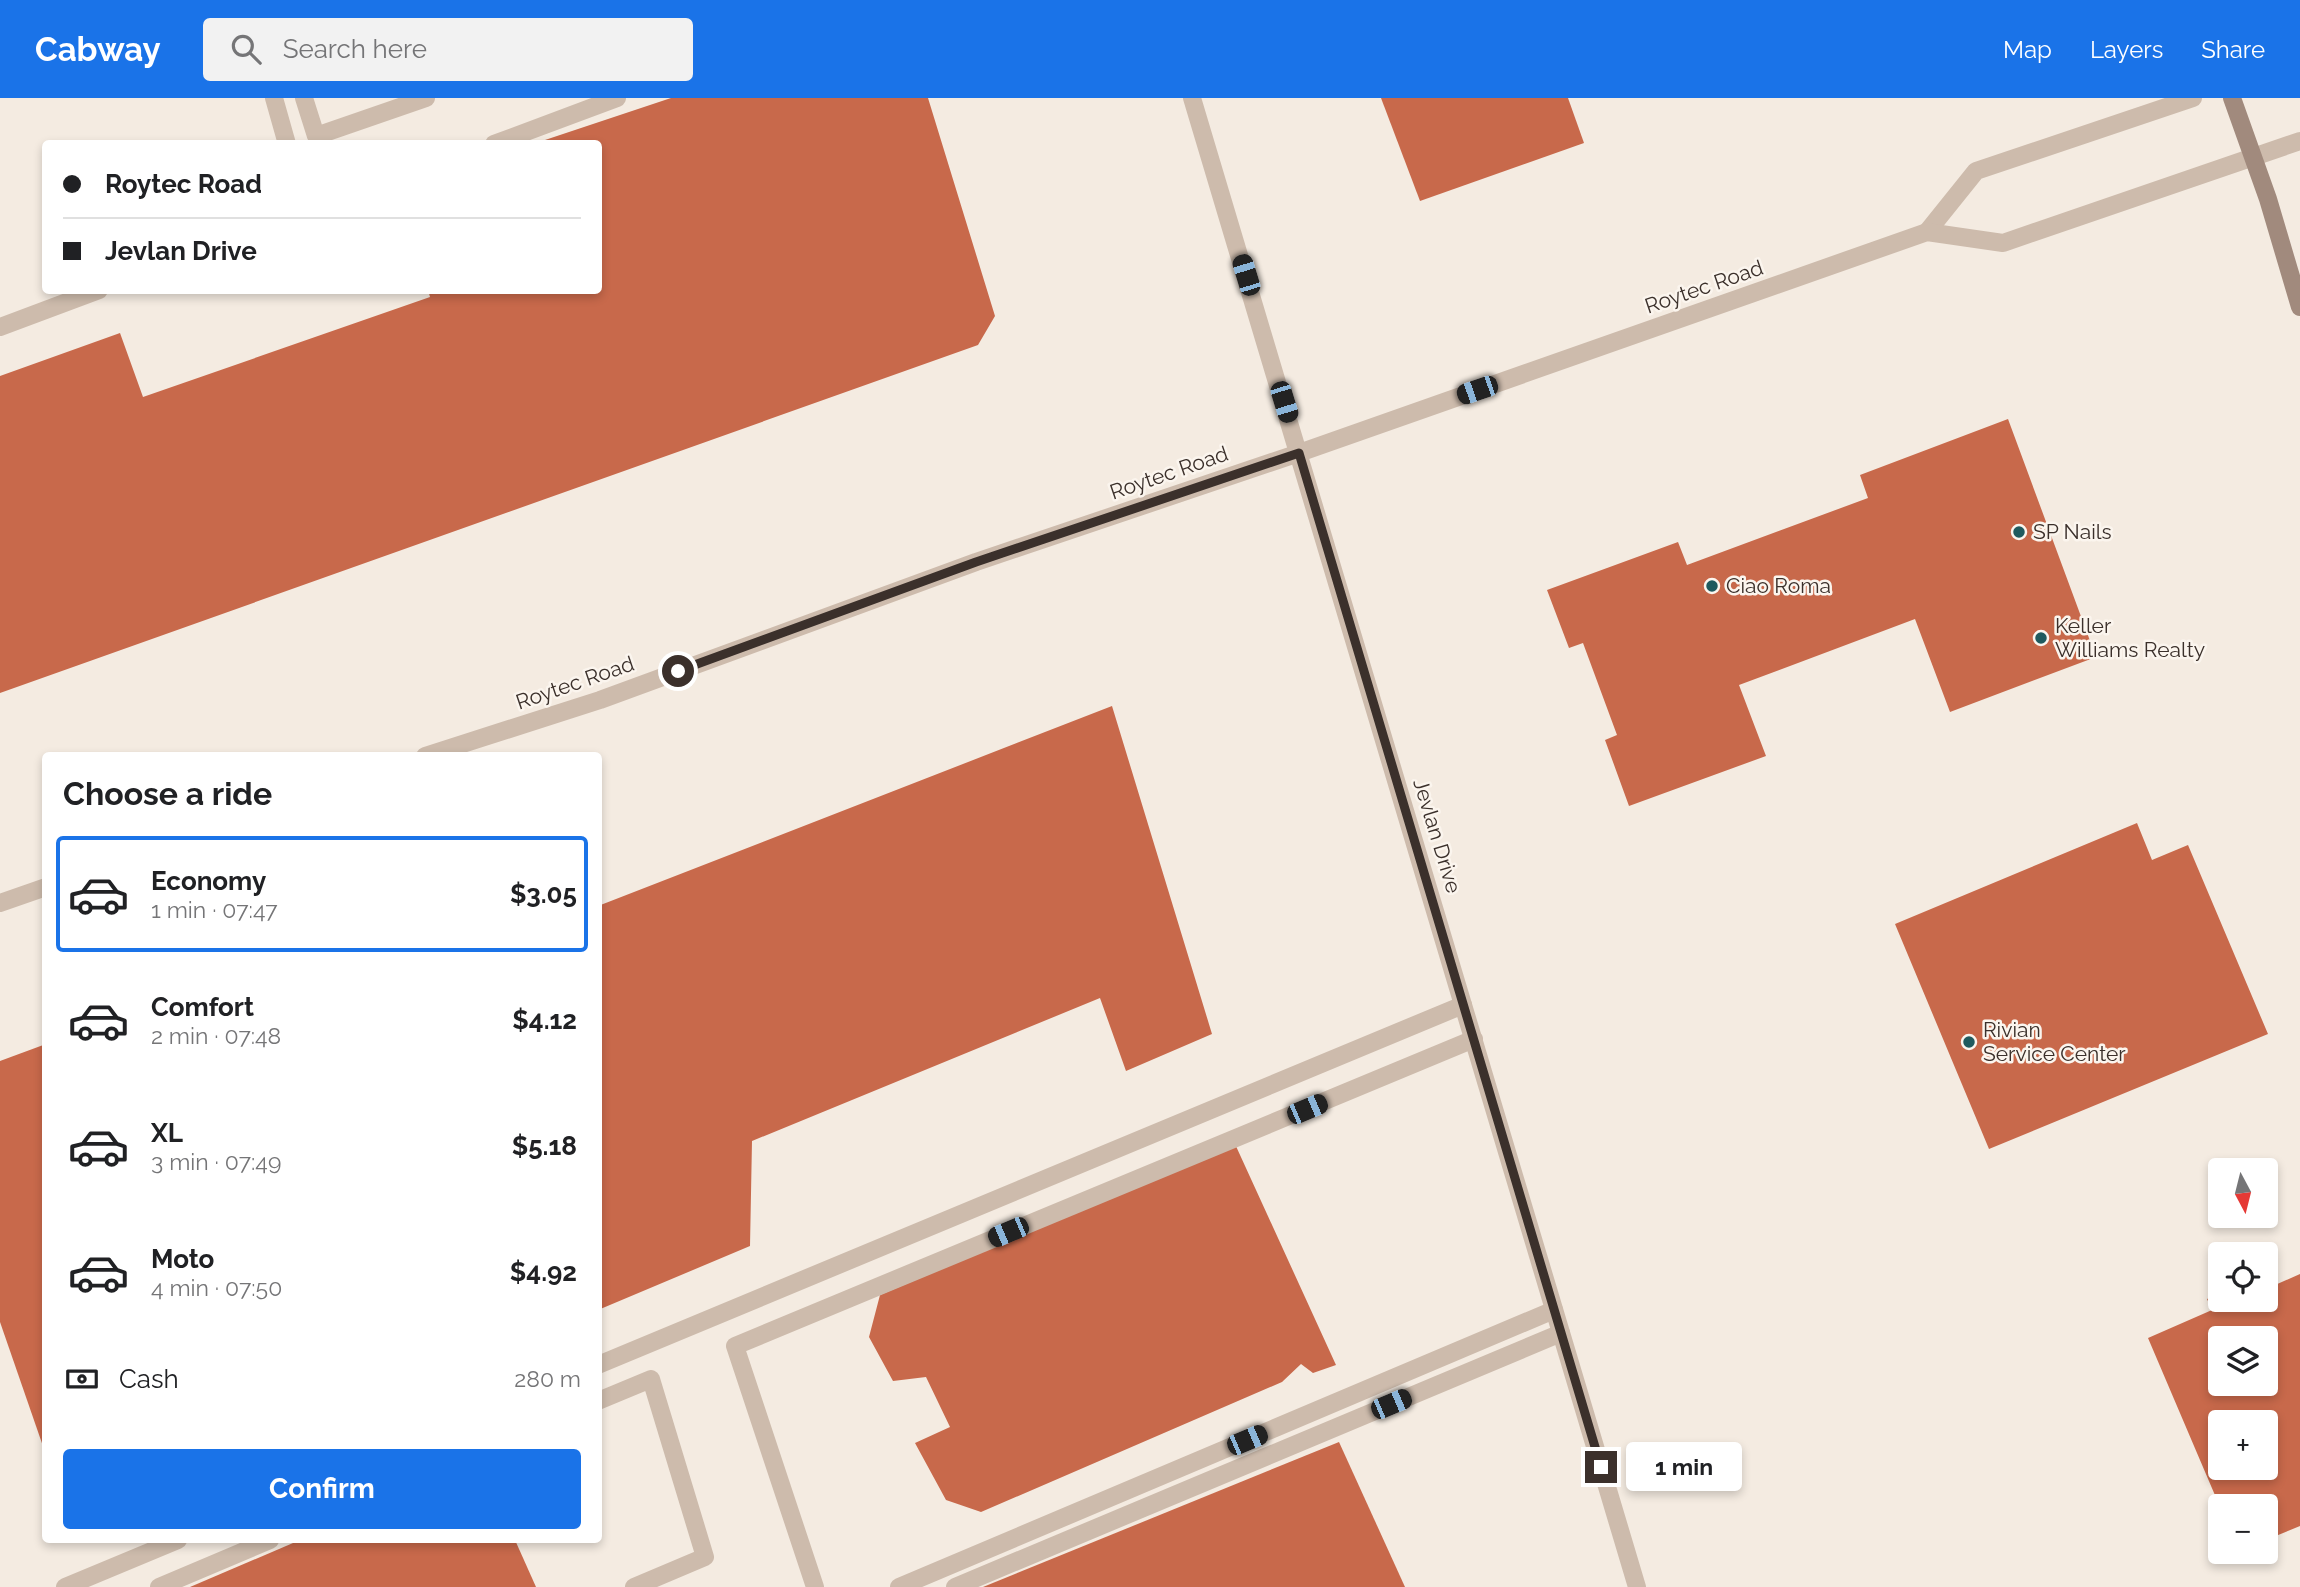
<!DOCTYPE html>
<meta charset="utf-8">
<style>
:root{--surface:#fff;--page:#f2f2f2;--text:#202124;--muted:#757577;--line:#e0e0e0;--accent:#1a73e8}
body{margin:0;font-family:Raleway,sans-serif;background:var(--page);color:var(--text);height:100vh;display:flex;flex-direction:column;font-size:26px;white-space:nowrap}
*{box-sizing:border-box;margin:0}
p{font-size:23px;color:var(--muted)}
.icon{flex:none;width:38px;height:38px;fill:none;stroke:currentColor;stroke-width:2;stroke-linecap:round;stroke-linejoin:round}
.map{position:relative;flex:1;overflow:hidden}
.side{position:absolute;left:42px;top:654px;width:560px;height:791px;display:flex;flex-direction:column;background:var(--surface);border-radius:7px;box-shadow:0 4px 10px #0003}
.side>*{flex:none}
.banner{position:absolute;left:42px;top:42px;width:560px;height:154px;border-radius:7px;box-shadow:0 4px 10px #0003;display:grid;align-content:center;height:154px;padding:0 21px;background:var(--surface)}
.needle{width:46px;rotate:173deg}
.buttons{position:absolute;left:2208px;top:1060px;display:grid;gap:14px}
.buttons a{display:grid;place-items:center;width:70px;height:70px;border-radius:7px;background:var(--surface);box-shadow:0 4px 10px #0003;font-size:35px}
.end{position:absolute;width:32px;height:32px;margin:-16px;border:9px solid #3b302b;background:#fff;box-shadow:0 0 0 4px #fff}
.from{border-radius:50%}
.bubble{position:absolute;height:49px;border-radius:7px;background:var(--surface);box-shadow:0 4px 10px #0003;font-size:23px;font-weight:700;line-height:49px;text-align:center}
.car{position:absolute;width:21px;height:42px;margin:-21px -10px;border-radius:9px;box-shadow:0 0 5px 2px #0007;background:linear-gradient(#222 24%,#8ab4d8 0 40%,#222 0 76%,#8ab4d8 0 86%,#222 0)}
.banner b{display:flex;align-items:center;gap:24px;height:66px;font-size:26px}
.banner b+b{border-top:2px solid var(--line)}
.banner i{width:18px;height:18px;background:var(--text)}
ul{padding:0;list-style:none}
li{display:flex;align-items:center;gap:21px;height:116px;margin:0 14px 10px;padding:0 7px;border:4px solid transparent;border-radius:7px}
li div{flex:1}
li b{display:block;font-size:26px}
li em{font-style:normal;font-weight:700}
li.active{border-color:var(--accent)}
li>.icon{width:63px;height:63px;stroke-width:1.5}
h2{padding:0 21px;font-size:32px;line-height:84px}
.pay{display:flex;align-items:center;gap:18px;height:77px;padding:0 21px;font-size:26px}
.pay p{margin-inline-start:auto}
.primary-button{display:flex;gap:14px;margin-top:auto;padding:14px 21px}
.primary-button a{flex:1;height:80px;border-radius:7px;background:var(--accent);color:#fff;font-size:28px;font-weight:700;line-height:80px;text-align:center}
header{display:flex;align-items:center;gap:42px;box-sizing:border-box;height:98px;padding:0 35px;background:var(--accent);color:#fff}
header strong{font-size:33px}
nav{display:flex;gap:38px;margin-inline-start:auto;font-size:24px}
.search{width:490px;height:63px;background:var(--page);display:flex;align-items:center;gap:18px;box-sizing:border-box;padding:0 24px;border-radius:7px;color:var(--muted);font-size:26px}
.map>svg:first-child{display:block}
.building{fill:#c8694b;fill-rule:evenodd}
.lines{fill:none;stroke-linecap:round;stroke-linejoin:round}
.lane{stroke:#cdbbac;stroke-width:18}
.street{stroke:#cdbbac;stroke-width:18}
.secondary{stroke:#a18a7d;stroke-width:18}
.route{stroke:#3b302b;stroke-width:9}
.poi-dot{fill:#1f5a5e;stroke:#fbf5ee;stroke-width:2.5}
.labels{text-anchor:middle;stroke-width:5;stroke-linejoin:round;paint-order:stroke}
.street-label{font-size:21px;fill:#3b302b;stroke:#fbf5ee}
.poi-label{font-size:21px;fill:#3b302b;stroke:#fbf5ee;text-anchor:start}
</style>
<header>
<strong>Cabway</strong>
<div class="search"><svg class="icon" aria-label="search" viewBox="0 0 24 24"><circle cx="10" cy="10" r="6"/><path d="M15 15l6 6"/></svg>Search here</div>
<nav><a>Map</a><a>Layers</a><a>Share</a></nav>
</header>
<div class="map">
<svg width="2300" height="1489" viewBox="0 0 2300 1489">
<rect width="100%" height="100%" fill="#f4ebe1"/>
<g class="building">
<path d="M671,0H928L995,218L978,247L0,595V278L120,235L143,299L430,199L428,192H598V46L536,45Z"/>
<path d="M1381,0H1568L1584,45L1420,103Z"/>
<path d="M2008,321L2096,559L1950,614L1915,521L1739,587L1766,658L1629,708L1605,642L1617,637L1583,545L1569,550L1547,492L1678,444L1687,467L1868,400L1860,377Z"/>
<path d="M1112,608L1212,936L1126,973L1100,900L752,1043L750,1148L598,1212V808Z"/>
<path d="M2137,725L2152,762L2188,747L2268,936L1989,1051L1895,826Z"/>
<path d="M46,946V1354H45L0,1224V963Z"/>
<path d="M1235,1046L1336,1267L1313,1275L1301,1266L1282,1284L981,1414L946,1402L915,1345L950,1329L926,1279L893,1283L869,1239L880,1197Z"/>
<path d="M2300,1176V1428L2266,1442V1409H2220L2148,1240L2212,1212L2207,1201L2221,1195V1202H2266V1191ZM2221,1241H2266V1286H2221ZM2221,1325H2266V1370H2221Z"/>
<path d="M1339,1344L1405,1489H983Z"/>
<path d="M300,1442H515L536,1489H190Z"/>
</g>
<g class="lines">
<g class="lane">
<path d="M274,0L287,46"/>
<path d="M304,0L316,38L426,0"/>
<path d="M494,46L617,0"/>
<path d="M0,229L99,192"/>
<path d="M598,1267L1463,907"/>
<path d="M598,1303L651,1281L705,1459L634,1489"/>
<path d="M65,1489L178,1442"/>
<path d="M159,1489L270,1442"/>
<path d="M815,1489L735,1248L1474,941"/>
<path d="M899,1489L1554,1212"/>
<path d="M955,1489L1561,1235"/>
</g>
<g class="street">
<path d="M1192,0L1637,1489"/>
<path d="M1927,134L1976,73L2193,0"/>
<path d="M425,658L600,602L976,464L1299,355L1927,134L2003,145L2300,43"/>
<path d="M0,805L46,789"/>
</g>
<path class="secondary" d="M2232,0L2268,101L2300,209"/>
</g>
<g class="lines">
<path class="route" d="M678,573L976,464L1299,355L1601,1369"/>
</g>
<g class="poi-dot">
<circle cx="2019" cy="434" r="7"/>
<circle cx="1712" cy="488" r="7"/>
<circle cx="2041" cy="540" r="7"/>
<circle cx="1969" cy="944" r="7"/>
</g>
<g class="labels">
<g class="street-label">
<text transform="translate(1704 189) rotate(-19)" y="7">Roytec Road</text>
<text transform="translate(1169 375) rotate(-19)" y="7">Roytec Road</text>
<text transform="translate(575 585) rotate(-19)" y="7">Roytec Road</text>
<text transform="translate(1437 738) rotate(73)" y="7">Jevlan Drive</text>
</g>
<g class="poi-label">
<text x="2033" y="441">SP Nails</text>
<text x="1726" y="495">Ciao Roma</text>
<text x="2055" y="535">Keller<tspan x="2055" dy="24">Williams Realty</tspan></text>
<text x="1983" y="939">Rivian<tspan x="1983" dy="24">Service Center</tspan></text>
</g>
</g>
</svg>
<div class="buttons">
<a><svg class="needle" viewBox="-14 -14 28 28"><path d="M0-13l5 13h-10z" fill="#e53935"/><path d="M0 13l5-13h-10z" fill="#757577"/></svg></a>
<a><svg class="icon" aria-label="locate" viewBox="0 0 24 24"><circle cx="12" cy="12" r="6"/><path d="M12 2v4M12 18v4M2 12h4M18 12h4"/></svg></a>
<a><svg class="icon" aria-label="layers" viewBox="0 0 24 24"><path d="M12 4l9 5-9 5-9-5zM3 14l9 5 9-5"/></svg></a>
<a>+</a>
<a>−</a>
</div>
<i class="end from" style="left:678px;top:573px"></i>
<i class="end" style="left:1601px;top:1369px"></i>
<div class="bubble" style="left:1626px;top:1344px;width:116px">1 min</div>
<i class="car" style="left:1246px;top:177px;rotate:343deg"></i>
<i class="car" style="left:1477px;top:292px;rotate:251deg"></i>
<i class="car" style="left:1284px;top:304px;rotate:163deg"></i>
<i class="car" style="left:1307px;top:1011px;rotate:67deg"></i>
<i class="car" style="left:1008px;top:1134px;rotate:247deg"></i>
<i class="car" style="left:1391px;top:1306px;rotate:67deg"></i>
<i class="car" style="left:1247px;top:1342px;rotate:67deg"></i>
<div class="banner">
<b><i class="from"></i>Roytec Road</b>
<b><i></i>Jevlan Drive</b>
</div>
<section class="side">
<h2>Choose a ride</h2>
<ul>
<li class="active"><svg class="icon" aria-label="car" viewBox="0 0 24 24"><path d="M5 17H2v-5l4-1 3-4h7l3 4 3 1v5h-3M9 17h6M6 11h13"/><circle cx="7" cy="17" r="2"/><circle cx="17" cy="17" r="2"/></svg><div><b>Economy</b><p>1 min · 07:47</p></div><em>$3.05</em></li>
<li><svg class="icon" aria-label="car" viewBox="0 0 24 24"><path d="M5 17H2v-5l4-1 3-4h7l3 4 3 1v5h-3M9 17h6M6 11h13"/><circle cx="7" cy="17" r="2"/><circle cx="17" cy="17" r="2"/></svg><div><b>Comfort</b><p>2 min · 07:48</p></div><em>$4.12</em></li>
<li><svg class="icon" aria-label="car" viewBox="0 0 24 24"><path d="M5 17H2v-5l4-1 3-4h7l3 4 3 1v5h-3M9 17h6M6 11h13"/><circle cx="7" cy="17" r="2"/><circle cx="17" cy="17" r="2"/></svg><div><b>XL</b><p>3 min · 07:49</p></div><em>$5.18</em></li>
<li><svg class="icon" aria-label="car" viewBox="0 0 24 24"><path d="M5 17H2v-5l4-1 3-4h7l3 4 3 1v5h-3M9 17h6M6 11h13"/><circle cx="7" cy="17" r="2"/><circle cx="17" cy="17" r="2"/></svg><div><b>Moto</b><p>4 min · 07:50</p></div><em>$4.92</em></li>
</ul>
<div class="pay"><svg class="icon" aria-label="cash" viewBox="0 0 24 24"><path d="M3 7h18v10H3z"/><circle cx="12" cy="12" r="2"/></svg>Cash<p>280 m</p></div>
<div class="primary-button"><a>Confirm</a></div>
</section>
</div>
